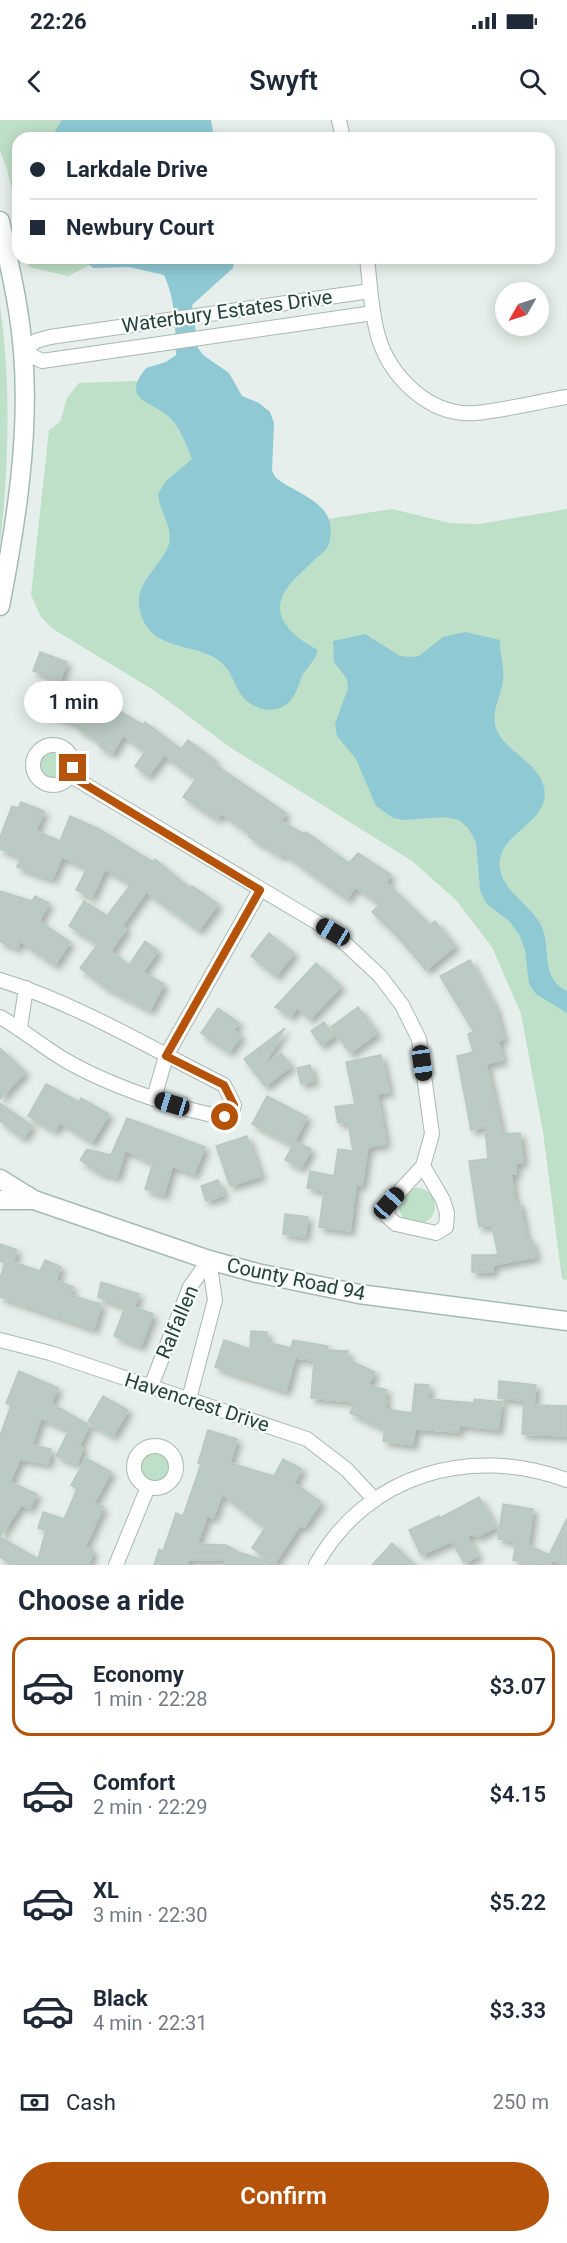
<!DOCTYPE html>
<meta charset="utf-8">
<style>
:root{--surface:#fff;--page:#f2f2f3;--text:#1f2937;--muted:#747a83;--line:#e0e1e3;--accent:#b45309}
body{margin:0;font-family:Roboto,sans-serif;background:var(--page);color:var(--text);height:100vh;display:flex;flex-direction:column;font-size:22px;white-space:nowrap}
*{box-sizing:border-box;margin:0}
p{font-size:20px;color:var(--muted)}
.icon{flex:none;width:33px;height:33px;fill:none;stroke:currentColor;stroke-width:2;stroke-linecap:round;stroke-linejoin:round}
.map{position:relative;height:1445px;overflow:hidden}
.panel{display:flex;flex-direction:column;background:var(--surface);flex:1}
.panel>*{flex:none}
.hud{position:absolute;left:12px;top:12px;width:543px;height:132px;border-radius:18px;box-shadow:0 3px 15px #0003;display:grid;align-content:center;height:132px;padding:0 18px;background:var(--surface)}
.needle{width:39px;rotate:231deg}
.fabs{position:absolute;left:495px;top:162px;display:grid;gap:12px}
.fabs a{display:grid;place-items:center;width:54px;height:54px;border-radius:50%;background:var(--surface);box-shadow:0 3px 15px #0003;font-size:30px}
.end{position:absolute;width:27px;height:27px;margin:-14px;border:8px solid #b45309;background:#fff;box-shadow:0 0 0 3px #fff}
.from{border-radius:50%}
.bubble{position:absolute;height:42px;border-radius:21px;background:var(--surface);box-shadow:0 3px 15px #0003;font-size:20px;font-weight:600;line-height:42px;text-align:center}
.car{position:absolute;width:18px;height:36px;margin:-18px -9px;border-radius:8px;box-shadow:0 0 4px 2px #0007;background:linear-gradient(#222 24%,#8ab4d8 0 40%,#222 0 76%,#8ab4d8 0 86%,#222 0)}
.hud b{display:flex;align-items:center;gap:21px;height:57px;font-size:22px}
.hud b+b{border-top:2px solid var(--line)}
.hud i{width:15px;height:15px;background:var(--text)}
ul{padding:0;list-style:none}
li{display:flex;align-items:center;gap:18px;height:99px;margin:0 12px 9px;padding:0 6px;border:3px solid transparent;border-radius:18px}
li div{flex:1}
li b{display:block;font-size:22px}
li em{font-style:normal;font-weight:600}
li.active{border-color:var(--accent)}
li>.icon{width:54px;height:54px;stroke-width:1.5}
h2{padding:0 18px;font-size:27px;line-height:72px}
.pay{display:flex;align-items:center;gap:15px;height:66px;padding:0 18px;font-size:22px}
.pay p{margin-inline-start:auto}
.cta{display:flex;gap:12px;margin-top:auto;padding:12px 18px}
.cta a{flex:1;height:69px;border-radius:36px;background:var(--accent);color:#fff;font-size:24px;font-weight:600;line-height:69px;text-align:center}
.status{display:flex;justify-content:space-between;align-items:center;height:42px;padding:0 30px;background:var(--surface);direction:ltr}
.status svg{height:16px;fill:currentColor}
header{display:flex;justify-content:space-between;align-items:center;height:78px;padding:0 18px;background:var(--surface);font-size:27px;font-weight:600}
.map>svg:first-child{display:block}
.green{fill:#bfe0c8}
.water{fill:#8ec9d4}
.building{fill:#bbcac4;stroke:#b8c9c2;stroke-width:1.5;filter:url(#shadow)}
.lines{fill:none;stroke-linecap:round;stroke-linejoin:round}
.street-casing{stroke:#a8b8b2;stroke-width:16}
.secondary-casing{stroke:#a4bbb3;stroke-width:21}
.street{stroke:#fff;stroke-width:14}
.secondary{stroke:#fff;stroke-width:18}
.route{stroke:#b45309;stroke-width:8}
.labels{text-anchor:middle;stroke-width:4.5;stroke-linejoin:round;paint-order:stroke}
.street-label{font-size:20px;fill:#24423a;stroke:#f7fbf9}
</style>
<div class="status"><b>22:26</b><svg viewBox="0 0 49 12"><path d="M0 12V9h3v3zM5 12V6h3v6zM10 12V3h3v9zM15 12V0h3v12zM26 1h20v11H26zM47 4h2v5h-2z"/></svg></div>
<header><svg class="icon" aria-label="back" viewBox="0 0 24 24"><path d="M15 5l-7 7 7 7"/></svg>Swyft<svg class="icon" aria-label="search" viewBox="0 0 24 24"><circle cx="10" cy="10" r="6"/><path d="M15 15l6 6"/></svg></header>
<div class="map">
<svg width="567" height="1445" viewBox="0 0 567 1445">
<defs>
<filter id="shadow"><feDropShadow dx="4.5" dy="4.5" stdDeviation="3" flood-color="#0004"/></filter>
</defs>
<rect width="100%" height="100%" fill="#e6efeb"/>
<g class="green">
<path d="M0,0H128L132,18H18V97L7,49L0,31Z"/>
<path d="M27,138H104L68,156L29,147Z"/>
<path d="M0,185C11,265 9,344 0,424Z"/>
<path d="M189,259L263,409L392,389L450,403L479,404L567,389V1160L562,1159L543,1012L521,894L492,827L456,780L412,741L231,628L155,571L53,509L41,497L31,475L49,310L60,302L67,278L79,263Z"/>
<circle cx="51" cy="645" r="18"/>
<circle cx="417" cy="1086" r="18"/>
<circle cx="155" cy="1343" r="18"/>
</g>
<g class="water">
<path d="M62,0H211L214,18H51Z"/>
<path d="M82,138H234L233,148L192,185L198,228L203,235L229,253L242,276L259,283L270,292L274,303L272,351L276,358C291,370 323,380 329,400C332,407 331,421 327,428C325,432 318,436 314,440C306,449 295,457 288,467C266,495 294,518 318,530C315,541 307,547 302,556C298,566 296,577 287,584C273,595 252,589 242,576C234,564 230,547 217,539C190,522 150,531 140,491C133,464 159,448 168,427C175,409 159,391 158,374L166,361L192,339C187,326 181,311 173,301C156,280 118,283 146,248L166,242L176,235C175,207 176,181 164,155L129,147L93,148Z"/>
<path d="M465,512L500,520C499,533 505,547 503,561C499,584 486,599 503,620C515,635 537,645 543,664C554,698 509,709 501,735C492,764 528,783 540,803C553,826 538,857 567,871V893L536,874L529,864L525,830L520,816L510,802L486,783L480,770L476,722L468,708L459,700L445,697L404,700L393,698L376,686L356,639L337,616L335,604L348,568L347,559L334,542L333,521L365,514L400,536L410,537L419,536L443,517Z"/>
</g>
<g class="building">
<path d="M40,532L67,542L60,560L33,551Z"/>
<path d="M53,559L84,570L110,588L111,586L143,605L145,602L181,629L188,620L215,640L213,643L286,693L281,701L304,714L306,712L349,743L358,733L391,755L386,762L430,805L435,801L455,826L426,850L400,819L372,792L380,784L355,767L347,779L283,733L281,736L249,717L250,714L221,693L217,699L197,686L183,677L196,659L164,635L148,656L135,646L145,632L123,615L112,634L98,625L100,622L77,608L79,605L42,591Z"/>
<path d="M21,682L44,691L36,711L60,721L70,696L99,709L153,742L155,739L190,768L192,766L218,784L199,810L146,772L122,806L126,809L111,831L129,845L145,821L158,831L143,852L164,864L150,890L107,868L80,848L98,824L69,806L84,781L107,796L131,764L105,749L92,777L76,770L87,748L62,737L52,759L17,747L21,737L0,729V717L12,686L18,688Z"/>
<path d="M0,771L32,781L35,776L49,783L39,801L70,822L55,845L20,821L17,828L0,822Z"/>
<path d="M269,813L294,833L276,856L251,836Z"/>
<path d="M470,840L495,887L504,919L498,921L503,940L486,944L502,1014L520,1013L523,1042L516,1043V1054H511L515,1083L519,1082L527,1121L532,1120L536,1137L493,1145V1152H472V1135H498L492,1105L479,1107L469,1041L488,1039L485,1007L471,1010L457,936L473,932L468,914L474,912L440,856Z"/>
<path d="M316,843L341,866L310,899L297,887L291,896L275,887Z"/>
<path d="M358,887L377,913L350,933L331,907Z"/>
<path d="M218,888L239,903L233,910L241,916L229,932L201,913Z"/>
<path d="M324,902L334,916L321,925L311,911Z"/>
<path d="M285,908L263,947L281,933L291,946L265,966L244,939Z"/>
<path d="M0,928L25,952L0,979Z"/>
<path d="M381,935L389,972L377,974L386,1024L368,1027L362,1065L356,1064L350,1111L319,1107L324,1071L307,1068L310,1051L334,1056L338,1029L353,1031L348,1002L338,1003L335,987L355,984L346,942Z"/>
<path d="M310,945L314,961L301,964L297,948Z"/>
<path d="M46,964L79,982L81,978L109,994L92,1022L60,1002L55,1011L28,996Z"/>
<path d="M267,976L307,997L293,1025L252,1004Z"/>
<path d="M0,983L32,1006L23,1018L0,1001Z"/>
<path d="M127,998L205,1027L194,1054L172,1046L164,1075L145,1069L153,1043L125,1030L117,1057L98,1052L80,1040L87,1029L111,1035Z"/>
<path d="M247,1016L261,1056L230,1066L216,1026Z"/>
<path d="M295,1021L311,1029L301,1048L285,1040Z"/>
<path d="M218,1060L224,1075L206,1081L201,1066Z"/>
<path d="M285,1094L308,1097L305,1117L283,1114Z"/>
<path d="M0,1124L17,1130L13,1142L40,1151L45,1140L61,1147L56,1160L73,1167L70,1175L101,1184L94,1209L0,1177V1158L5,1143L0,1141Z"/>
<path d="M101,1162L139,1174L134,1187L153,1194L141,1226L114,1216L125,1187L98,1177Z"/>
<path d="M251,1211L267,1212V1222L291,1228L293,1220L328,1226L327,1230L348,1231L347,1239L375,1252L368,1265L387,1270L384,1279L387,1281L384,1289L412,1293L415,1264L429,1265L428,1279L474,1283V1279L502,1282L498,1310L459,1305V1312L415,1309L413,1325L383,1321L385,1309L350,1293L355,1282L311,1278L314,1240L295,1238L286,1271L215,1247L224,1220L250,1229Z"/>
<path d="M19,1251L58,1268L51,1283L89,1305L79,1326L83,1328L77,1344L56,1336L69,1310L41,1298L32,1325L51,1329L48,1344L20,1339L10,1362L37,1374L30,1388L21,1385L0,1417L38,1439L46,1410L38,1408L43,1392L64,1399L77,1369L71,1365L86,1338L111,1352L94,1383L103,1387L85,1427L93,1430L89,1445H12L0,1437V1316L11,1285L6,1283Z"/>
<path d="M499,1261L536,1265L534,1285L567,1286V1316L522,1314L524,1280L498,1278Z"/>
<path d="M103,1276L128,1290L113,1316L88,1302Z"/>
<path d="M208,1310L237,1319L230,1343L274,1356L283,1339L302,1349L294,1363L321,1382L304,1407L300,1405L275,1443L252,1428L265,1408L222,1374L213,1398L207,1396L197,1424L226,1425L238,1432L270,1442V1445H224L226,1440H188L187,1445H154L159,1429L163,1431L176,1393L183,1396L201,1344L198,1343Z"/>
<path d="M479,1377L496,1407L479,1416L466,1414L478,1436L464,1443L452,1421L421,1435L409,1410L439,1396L440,1398Z"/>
<path d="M503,1384L533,1389L528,1425L549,1435L567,1398V1445L552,1440L550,1445H537L513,1440L516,1422L498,1419Z"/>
<path d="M392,1423L415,1445H372Z"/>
</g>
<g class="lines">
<g class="street-casing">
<g id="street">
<path d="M339,0L343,18"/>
<path d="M367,138C370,164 371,191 378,216C390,257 430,297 476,293C506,290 537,282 567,277"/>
<path d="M370,171L50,217L36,221L23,231L42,241L373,193"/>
<circle cx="53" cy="645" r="20"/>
<path d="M71,656L333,812L380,856L402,885L419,919L432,1014L423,1046L389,1083L387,1096L396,1104L436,1113L446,1107L447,1093L443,1080L423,1046"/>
<path d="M0,860C78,884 152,929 224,965L234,985L232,991L225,997C178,990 106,964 65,940C43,927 23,910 0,897"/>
<path d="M20,908L26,868"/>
<path d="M154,978L166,936L260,770"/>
<path d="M0,1220L50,1233L307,1319L346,1349L375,1380"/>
<path d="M151,1266L190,1167L209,1140"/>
<path d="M189,1279L215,1180L209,1140"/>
<circle cx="155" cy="1347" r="21"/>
<path d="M116,1445L148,1367"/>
<path d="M316,1445C367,1353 472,1325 567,1360"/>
</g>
</g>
<g class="secondary-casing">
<g id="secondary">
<path d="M0,101C9,144 20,188 23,232C30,315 16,404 0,486"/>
<path d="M0,1059L34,1080L209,1140L257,1153L359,1174L567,1201"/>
<path d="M0,1080H34"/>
</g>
</g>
<use href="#street" class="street"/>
<use href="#secondary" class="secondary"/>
</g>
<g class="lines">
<path class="route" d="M73,648L71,656L260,770L166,936L224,965L234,985L232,992L225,997"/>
</g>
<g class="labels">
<g class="street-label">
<text transform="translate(227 191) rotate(-8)" y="7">Waterbury Estates Drive</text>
<text transform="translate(296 1159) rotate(12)" y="7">County Road 94</text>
<text transform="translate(177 1202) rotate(-67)" y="7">Ralfallen</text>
<text transform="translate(197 1282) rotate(18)" y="7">Havencrest Drive</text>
</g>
</g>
</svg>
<div class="fabs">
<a><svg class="needle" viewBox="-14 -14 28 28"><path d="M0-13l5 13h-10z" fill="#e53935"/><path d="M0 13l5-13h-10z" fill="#747a83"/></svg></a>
</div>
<i class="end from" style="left:225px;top:997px"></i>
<i class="end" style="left:73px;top:648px"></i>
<div class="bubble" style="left:24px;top:561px;width:99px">1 min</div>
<i class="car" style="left:333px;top:812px;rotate:300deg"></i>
<i class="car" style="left:422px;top:943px;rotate:172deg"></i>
<i class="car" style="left:172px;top:984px;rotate:287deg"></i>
<i class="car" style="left:389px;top:1083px;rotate:42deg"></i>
<div class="hud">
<b><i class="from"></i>Larkdale Drive</b>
<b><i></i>Newbury Court</b>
</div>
</div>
<section class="panel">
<h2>Choose a ride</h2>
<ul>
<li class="active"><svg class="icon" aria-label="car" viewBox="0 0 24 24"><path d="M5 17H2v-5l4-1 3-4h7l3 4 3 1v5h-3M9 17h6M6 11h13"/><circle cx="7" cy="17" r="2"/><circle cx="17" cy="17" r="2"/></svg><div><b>Economy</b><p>1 min · 22:28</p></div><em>$3.07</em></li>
<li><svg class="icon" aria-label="car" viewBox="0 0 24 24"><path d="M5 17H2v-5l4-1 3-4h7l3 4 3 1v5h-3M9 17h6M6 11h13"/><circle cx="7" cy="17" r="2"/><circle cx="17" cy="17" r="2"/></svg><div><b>Comfort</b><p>2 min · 22:29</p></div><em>$4.15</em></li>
<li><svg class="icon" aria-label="car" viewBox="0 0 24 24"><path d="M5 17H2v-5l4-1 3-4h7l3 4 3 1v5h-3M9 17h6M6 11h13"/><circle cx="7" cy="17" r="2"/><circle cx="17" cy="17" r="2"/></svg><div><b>XL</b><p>3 min · 22:30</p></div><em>$5.22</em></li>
<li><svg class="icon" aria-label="car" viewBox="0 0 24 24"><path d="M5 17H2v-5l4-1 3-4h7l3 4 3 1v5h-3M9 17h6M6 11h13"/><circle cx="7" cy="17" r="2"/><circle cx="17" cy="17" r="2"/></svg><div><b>Black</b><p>4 min · 22:31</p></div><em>$3.33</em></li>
</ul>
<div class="pay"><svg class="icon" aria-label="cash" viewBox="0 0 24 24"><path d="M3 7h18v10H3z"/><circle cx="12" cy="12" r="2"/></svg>Cash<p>250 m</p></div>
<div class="cta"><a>Confirm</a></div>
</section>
